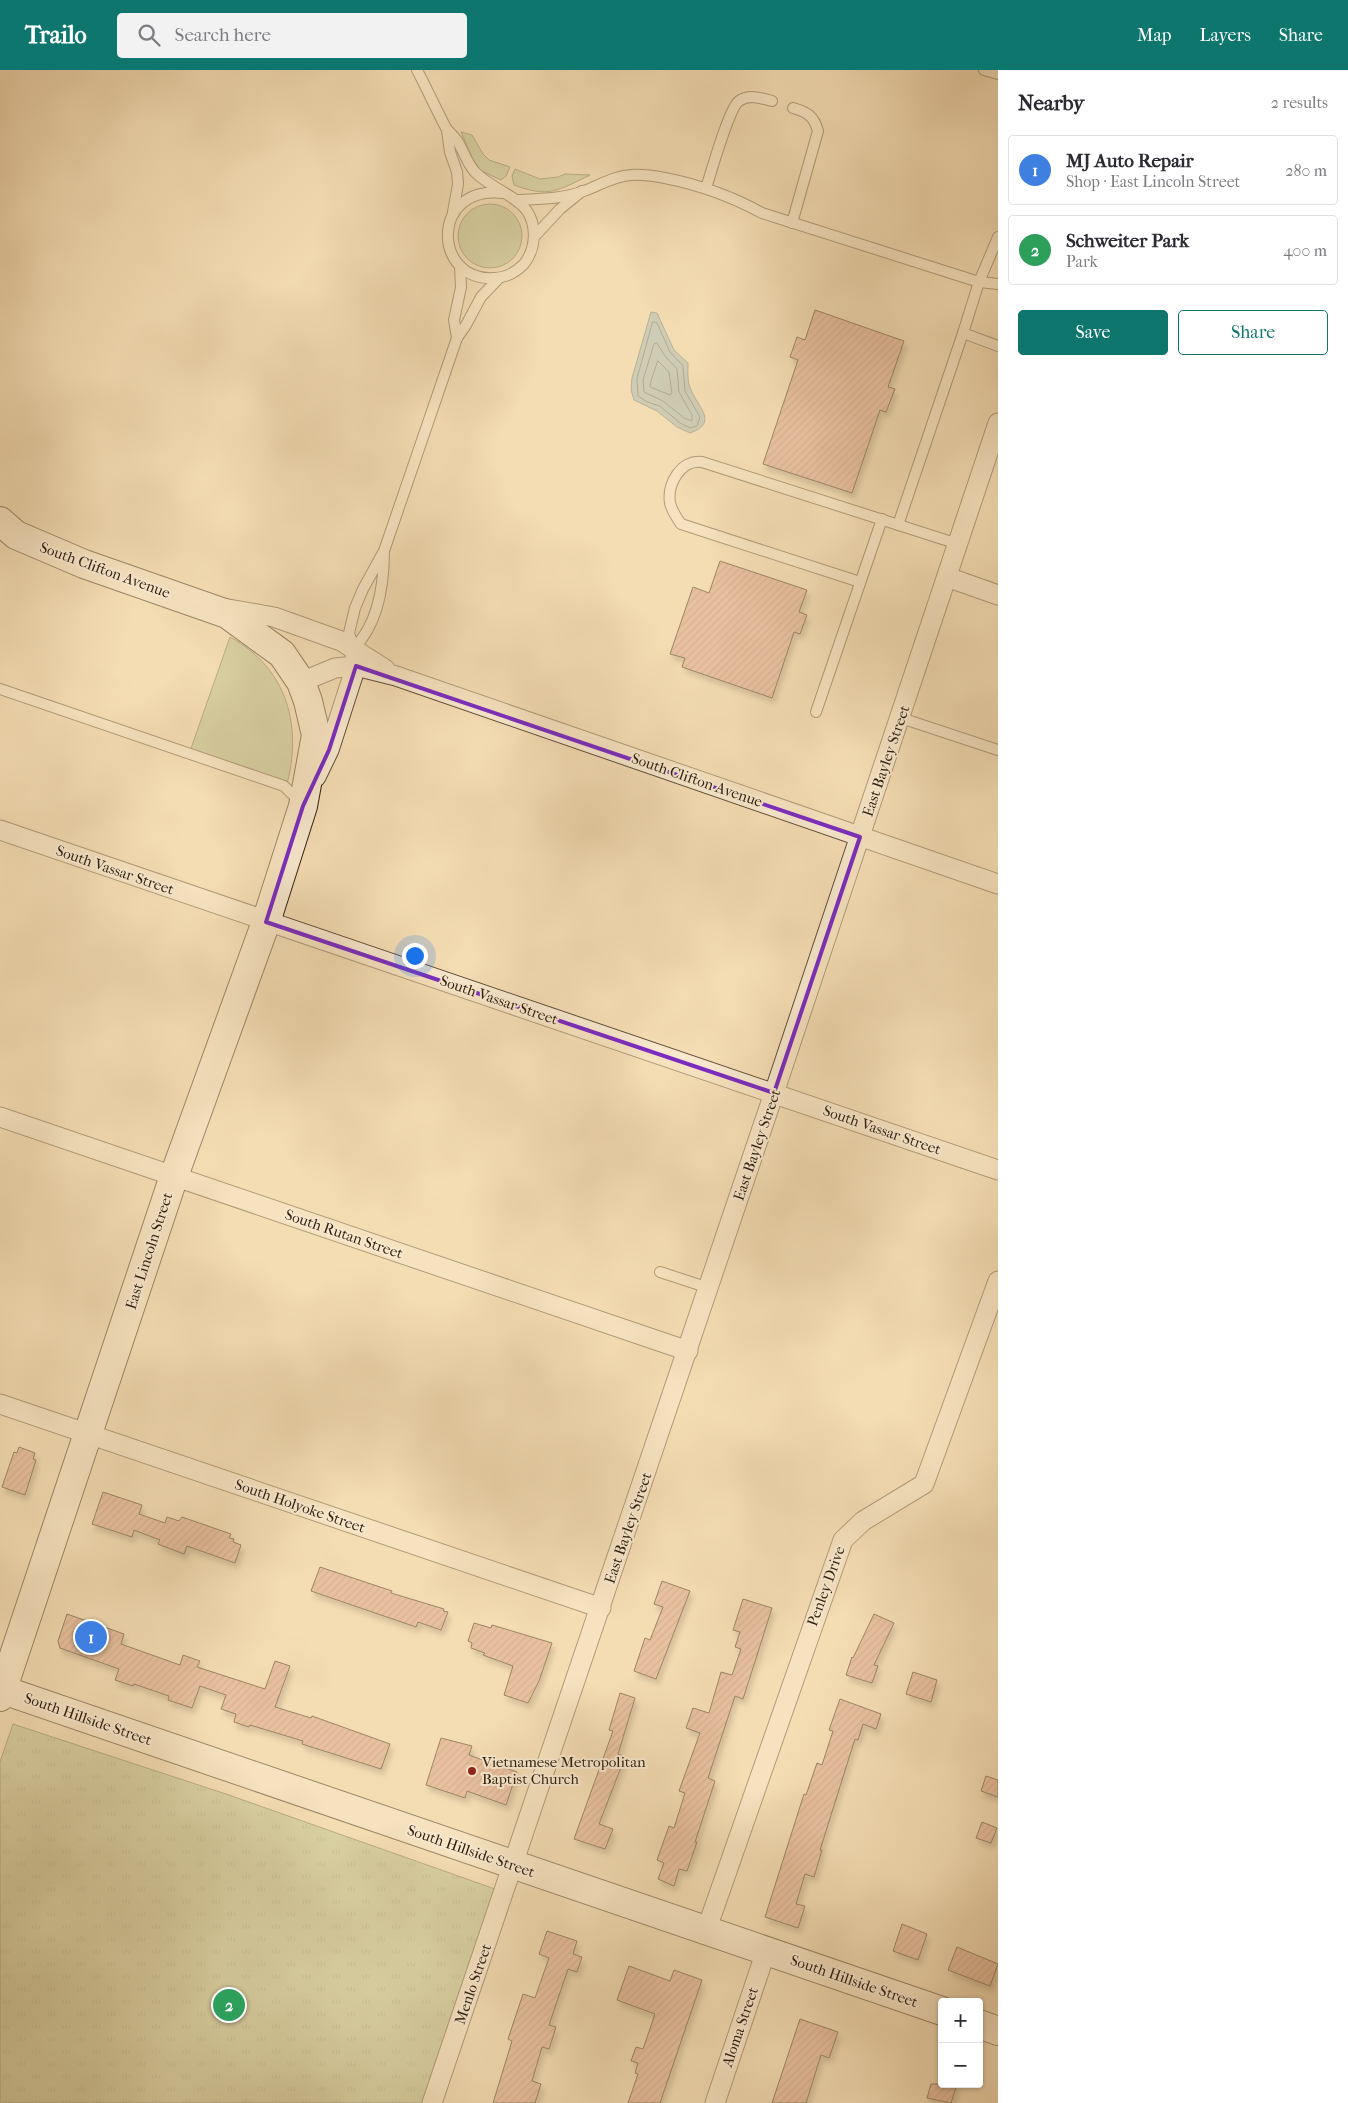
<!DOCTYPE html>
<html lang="en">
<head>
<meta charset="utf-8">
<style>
  :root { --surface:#fff; --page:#f2f2f3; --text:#2b2b33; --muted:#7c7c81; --line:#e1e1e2; --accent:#0f766e }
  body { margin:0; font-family:"IM FELL French Canon",serif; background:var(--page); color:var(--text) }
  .controls { position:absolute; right:15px; bottom:15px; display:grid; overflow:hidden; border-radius:5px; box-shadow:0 1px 4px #0004 }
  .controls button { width:45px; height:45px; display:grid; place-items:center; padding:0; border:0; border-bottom:1px solid var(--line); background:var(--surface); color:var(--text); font:25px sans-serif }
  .you { position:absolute; left:414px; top:885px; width:18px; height:18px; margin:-12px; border:4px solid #fff; border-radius:50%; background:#1a73e8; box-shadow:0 0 0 8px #1a73e833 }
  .badge { display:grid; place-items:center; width:32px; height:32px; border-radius:50%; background:var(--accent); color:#fff; font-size:16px; font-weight:700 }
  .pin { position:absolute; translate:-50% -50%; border:2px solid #fff; box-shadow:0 1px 5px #0006 }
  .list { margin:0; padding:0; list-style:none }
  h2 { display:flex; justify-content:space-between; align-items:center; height:65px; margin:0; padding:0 20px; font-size:21px }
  h2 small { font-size:16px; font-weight:400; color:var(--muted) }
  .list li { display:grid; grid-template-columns:32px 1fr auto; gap:15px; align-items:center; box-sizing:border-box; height:70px; margin:0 10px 10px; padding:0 10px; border:1px solid var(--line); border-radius:5px }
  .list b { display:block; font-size:19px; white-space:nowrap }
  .list p { margin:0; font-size:16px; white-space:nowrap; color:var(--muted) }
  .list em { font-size:16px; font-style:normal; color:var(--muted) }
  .actions { display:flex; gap:10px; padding:15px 20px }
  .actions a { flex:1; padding:11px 0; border:1px solid var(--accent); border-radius:5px; text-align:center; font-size:18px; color:var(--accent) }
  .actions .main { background:var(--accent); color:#fff }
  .icon { flex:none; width:28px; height:28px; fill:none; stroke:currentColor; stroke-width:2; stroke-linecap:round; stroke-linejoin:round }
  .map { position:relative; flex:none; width:998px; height:2033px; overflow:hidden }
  header { display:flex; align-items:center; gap:30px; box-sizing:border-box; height:70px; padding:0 25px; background:var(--accent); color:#fff }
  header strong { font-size:24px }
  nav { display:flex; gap:28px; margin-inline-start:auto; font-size:18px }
  .search { width:350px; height:45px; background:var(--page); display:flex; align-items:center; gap:12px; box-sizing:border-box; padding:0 18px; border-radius:5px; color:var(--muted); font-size:19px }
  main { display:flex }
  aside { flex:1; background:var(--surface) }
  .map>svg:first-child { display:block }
  .green { fill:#b8c18f; stroke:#74704e }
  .park { fill:url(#park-tufts); stroke:#74704e }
  .water { fill:#9fb9b6; stroke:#727b72 }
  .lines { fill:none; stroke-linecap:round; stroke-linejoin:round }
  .shore { stroke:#676c61; stroke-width:1 }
  .building { fill:url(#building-hatch); stroke:#2f1e0c; filter:url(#shadow) }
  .lane-casing { stroke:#604e36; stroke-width:12 }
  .street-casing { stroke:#604e36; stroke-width:21 }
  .secondary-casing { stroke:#2f1e0c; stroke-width:30 }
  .lane { stroke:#f8e8ce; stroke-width:10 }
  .street { stroke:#f8e8ce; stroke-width:19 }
  .secondary { stroke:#f8e8ce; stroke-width:28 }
  .marked { fill:none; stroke:#7b2cbf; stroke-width:4; stroke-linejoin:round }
  .poi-dot { fill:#8f2418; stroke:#f8e8ce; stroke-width:2 }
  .labels { text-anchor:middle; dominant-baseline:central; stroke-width:4; stroke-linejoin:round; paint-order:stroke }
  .street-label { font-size:15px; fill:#2f1e0c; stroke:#f8e8ce }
  .poi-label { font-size:15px; fill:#2f1e0c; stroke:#f8e8ce; text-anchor:start }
</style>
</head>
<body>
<header>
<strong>Trailo</strong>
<div class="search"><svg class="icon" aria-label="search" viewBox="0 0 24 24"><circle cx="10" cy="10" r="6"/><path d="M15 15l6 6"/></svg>Search here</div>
<nav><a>Map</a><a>Layers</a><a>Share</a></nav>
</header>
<main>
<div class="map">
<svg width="998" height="2033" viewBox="0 0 998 2033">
  <defs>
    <pattern id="park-tufts" width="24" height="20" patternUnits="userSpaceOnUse" patternTransform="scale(1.25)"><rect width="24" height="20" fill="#b8c18f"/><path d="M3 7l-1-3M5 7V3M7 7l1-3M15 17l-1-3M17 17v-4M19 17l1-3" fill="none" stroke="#9ea57a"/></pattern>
    <pattern id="building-hatch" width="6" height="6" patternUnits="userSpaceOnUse" patternTransform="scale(1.25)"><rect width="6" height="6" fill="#dc9f88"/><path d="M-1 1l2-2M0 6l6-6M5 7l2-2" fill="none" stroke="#b3816e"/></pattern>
    <filter id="shadow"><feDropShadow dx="3" dy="5.5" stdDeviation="2.5" flood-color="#0004"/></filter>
  </defs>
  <rect width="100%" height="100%" fill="#f4dcb3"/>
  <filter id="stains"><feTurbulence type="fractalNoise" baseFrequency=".004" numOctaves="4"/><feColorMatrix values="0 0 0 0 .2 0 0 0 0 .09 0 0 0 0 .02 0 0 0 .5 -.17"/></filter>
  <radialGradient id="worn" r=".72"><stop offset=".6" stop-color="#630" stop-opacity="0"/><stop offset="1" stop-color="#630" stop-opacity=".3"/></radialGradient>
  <g class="green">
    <polygon points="461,62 472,65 483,84 489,90 510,97 506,106 501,110 477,99"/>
    <path d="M515,99L540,109L558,107L565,104L590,105C557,121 549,128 514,115L512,106Z"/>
    <circle cx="490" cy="166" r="32"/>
    <path d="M230,567C288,599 303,657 286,718L189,684Z"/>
  </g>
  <polygon class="park" points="13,1654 226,1724 495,1819 424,2033 0,2033 0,1692"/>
  <path class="water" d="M651,242L657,243L674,280L688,293C688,301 687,312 691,320C698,337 719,353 690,363L677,357L657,341L634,330L631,320L632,308Z"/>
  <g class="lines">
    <g class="shore">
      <polygon points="653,252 657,253 670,282 683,296 685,321 700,347 697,356 690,358 680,353 660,336 647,332 638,326 637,309"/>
      <polygon points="657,273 665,286 677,299 679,322 692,345 692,351 684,348 663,331 644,322 643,310 654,274"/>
      <polygon points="658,291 669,302 672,323 670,325 650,317 651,311"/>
    </g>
  </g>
  <g class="building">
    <polygon points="815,240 904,271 888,317 895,319 886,342 880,340 852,423 763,394 798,290 790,287 797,267 805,270"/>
    <polygon points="720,491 807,520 799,542 807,545 800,564 794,562 772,628 682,597 685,588 670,584 693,517 709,523"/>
    <polygon points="19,1377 35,1383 33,1389 36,1390 25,1425 2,1417 14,1382 17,1383"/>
    <polygon points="103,1422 142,1435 139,1444 165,1453 167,1447 179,1451 182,1447 231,1464 229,1468 234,1469 233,1472 241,1475 235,1493 187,1476 184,1484 158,1474 160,1470 134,1460 132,1467 92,1454"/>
    <polygon points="320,1497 392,1521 391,1523 444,1539 443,1541 448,1542 441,1560 418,1552 416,1557 311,1521"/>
    <polygon points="662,1511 690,1521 656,1609 634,1601 645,1568 650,1570 663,1537 654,1534"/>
    <polygon points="743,1529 772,1538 743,1629 735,1626 708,1708 715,1711 695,1772 697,1772 687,1801 679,1799 674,1816 658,1809 664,1793 657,1790 669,1756 674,1758 685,1723 679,1721 700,1663 686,1658 693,1638 709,1643 721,1602 732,1605 741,1579 735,1577 740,1562 733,1560"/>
    <polygon points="67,1544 124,1564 121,1574 180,1595 183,1585 200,1591 197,1597 265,1619 275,1591 290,1596 275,1637 311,1648 312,1646 390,1674 381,1699 302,1674 303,1671 250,1655 249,1657 234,1652 236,1644 221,1639 226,1625 200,1616 192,1638 168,1630 169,1626 134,1614 133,1616 115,1610 119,1599 60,1578 58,1571"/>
    <polygon points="874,1544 894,1553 874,1595 878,1596 872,1613 846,1605 852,1587 853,1588"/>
    <polygon points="474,1553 491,1558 492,1555 552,1573 539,1611 528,1633 504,1625 513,1596 483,1585 485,1583 471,1578 472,1573 468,1571"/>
    <polygon points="913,1602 937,1610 931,1632 906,1624"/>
    <polygon points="620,1623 635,1628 618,1684 625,1687 599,1754 613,1759 605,1779 574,1769 613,1661 609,1660"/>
    <polygon points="840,1629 881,1644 876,1659 863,1654 858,1670 855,1669 820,1780 822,1780 814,1807 805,1804 796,1834 805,1836 798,1858 765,1847 804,1724 806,1725 817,1693 822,1695 833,1661 829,1660"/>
    <polygon points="441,1668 472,1676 469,1685 517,1702 506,1735 467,1721 465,1728 426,1715"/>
    <polygon points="986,1706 998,1710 998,1727 981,1721"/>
    <polygon points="982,1752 997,1758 991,1773 976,1768"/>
    <polygon points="902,1854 927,1864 918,1890 893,1881"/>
    <polygon points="547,1861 577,1871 573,1884 582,1887 577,1902 568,1899 549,1955 556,1957 549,1979 542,1977 532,2011 541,2014 535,2033 493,2033 512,1971 508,1969 523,1924 535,1928 549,1888 539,1884"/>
    <polygon points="957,1877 998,1894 990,1916 948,1900"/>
    <polygon points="629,1896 670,1911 674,1900 702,1910 660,2033 628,2033 638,2004 635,2003 638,1993 631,1991 636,1977 643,1979 655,1944 617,1930"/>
    <polygon points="800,1949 838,1962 829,1988 821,1985 806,2033 772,2033"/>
    <polygon points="931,2014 957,2014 951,2033 927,2028"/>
  </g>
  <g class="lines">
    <defs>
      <g id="lane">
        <path d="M417,0C427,19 436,39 446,58C450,63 455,67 458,72C464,82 467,93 475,102C489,117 517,126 527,141C537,156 536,179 524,194C516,202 505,208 494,208C433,212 429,115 503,123"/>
        <polyline points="984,0 998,4"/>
        <polyline points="447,60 450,82 457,102 458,114 453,142"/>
        <path d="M706,118C711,103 729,38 739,31C749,24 761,28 772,31"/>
        <path d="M516,130C538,129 563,129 584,121C600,115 614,106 631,105C642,104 654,106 665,108C700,115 731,126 762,143L979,212L998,214"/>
        <path d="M792,153L818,61C814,46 807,42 793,38"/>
        <polyline points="534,167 560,139 582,121"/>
        <polyline points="963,263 979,212 998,167"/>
        <polyline points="457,268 454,250 461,217 460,196"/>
        <polyline points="898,455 963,263 998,276"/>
        <path d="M384,481C384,514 378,554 354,578L349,563L355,538L363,519L384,481L457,268L466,255L481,227L499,208"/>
        <path d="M860,512L681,454C676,447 672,441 670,433C667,414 681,389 702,392L958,474"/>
        <polyline points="0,619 284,716 301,733"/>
        <polyline points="816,642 882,449"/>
        <polyline points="901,648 998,680"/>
        <polyline points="660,1202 709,1218"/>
      </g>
      <g id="street">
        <polyline points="947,507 998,525"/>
        <polyline points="223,538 274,547 341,571 385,599"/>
        <polyline points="301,612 335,598 356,596 396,606 998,814"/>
        <polyline points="316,707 329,680 356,596 355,585"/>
        <polyline points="0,760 998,1100"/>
        <polyline points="0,1047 688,1281"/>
        <polyline points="0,1334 601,1538"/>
        <polyline points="706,1861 843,1470 863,1451 924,1414 998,1211"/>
        <polyline points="432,2033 774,1023 998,353"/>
        <polyline points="715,2033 766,1881"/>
      </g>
      <g id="secondary">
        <polyline points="0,451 16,465 84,494 227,544 282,584 301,612 308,631 316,665 303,736 266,852 174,1106 0,1627"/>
        <polyline points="0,1619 942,1941"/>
        <polyline points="979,1954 998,1961"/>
      </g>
    </defs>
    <use href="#lane" class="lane-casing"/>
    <use href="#street" class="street-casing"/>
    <use href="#secondary" class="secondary-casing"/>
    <use href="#lane" class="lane"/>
    <use href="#street" class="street"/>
    <use href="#secondary" class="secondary"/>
  </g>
  <path d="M0 0H998V2033H0ZM356,596L860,767L774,1023L266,852L303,736L329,680Z" fill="#f4dcb3" fill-opacity=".55" fill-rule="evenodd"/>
  <path class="marked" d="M356,596L860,767L774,1023L266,852L303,736L329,680Z"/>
  <circle class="poi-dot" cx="472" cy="1701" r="5"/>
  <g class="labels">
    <g class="street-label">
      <text transform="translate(105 500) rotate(20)">South Clifton Avenue</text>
      <text transform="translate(886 691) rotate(-71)">East Bayley Street</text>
      <text transform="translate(697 710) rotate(19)">South Clifton Avenue</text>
      <text transform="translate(115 800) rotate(19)">South Vassar Street</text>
      <text transform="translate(499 930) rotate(19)">South Vassar Street</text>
      <text transform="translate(882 1060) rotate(19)">South Vassar Street</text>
      <text transform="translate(757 1075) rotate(-71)">East Bayley Street</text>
      <text transform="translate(344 1164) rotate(19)">South Rutan Street</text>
      <text transform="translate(149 1181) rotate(-72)">East Lincoln Street</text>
      <text transform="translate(300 1436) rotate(19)">South Holyoke Street</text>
      <text transform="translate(628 1458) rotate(-71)">East Bayley Street</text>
      <text transform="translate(826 1516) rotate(-70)">Penley Drive</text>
      <text transform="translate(88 1649) rotate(19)">South Hillside Street</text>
      <text transform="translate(471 1781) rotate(19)">South Hillside Street</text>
      <text transform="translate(854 1911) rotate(19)">South Hillside Street</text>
      <text transform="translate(473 1914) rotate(-71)">Menlo Street</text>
      <text transform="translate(740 1957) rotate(-71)">Aloma Street</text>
    </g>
    <g class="poi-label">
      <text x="482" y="1692">Vietnamese Metropolitan<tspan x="482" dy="17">Baptist Church</tspan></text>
    </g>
  </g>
  <rect width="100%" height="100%" filter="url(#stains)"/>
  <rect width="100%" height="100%" fill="url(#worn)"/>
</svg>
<div class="controls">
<button>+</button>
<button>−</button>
</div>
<div class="you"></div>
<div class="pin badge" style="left:91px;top:1567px;background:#3f7fe0">1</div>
<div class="pin badge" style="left:229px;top:1935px;background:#2e9e5b">2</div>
</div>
<aside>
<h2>Nearby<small>2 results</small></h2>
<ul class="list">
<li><span class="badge" style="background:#3f7fe0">1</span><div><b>MJ Auto Repair</b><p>Shop · East Lincoln Street</p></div><em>280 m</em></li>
<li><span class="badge" style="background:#2e9e5b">2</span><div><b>Schweiter Park</b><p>Park</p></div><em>400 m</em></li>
</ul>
<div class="actions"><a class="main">Save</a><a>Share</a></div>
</aside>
</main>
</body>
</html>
